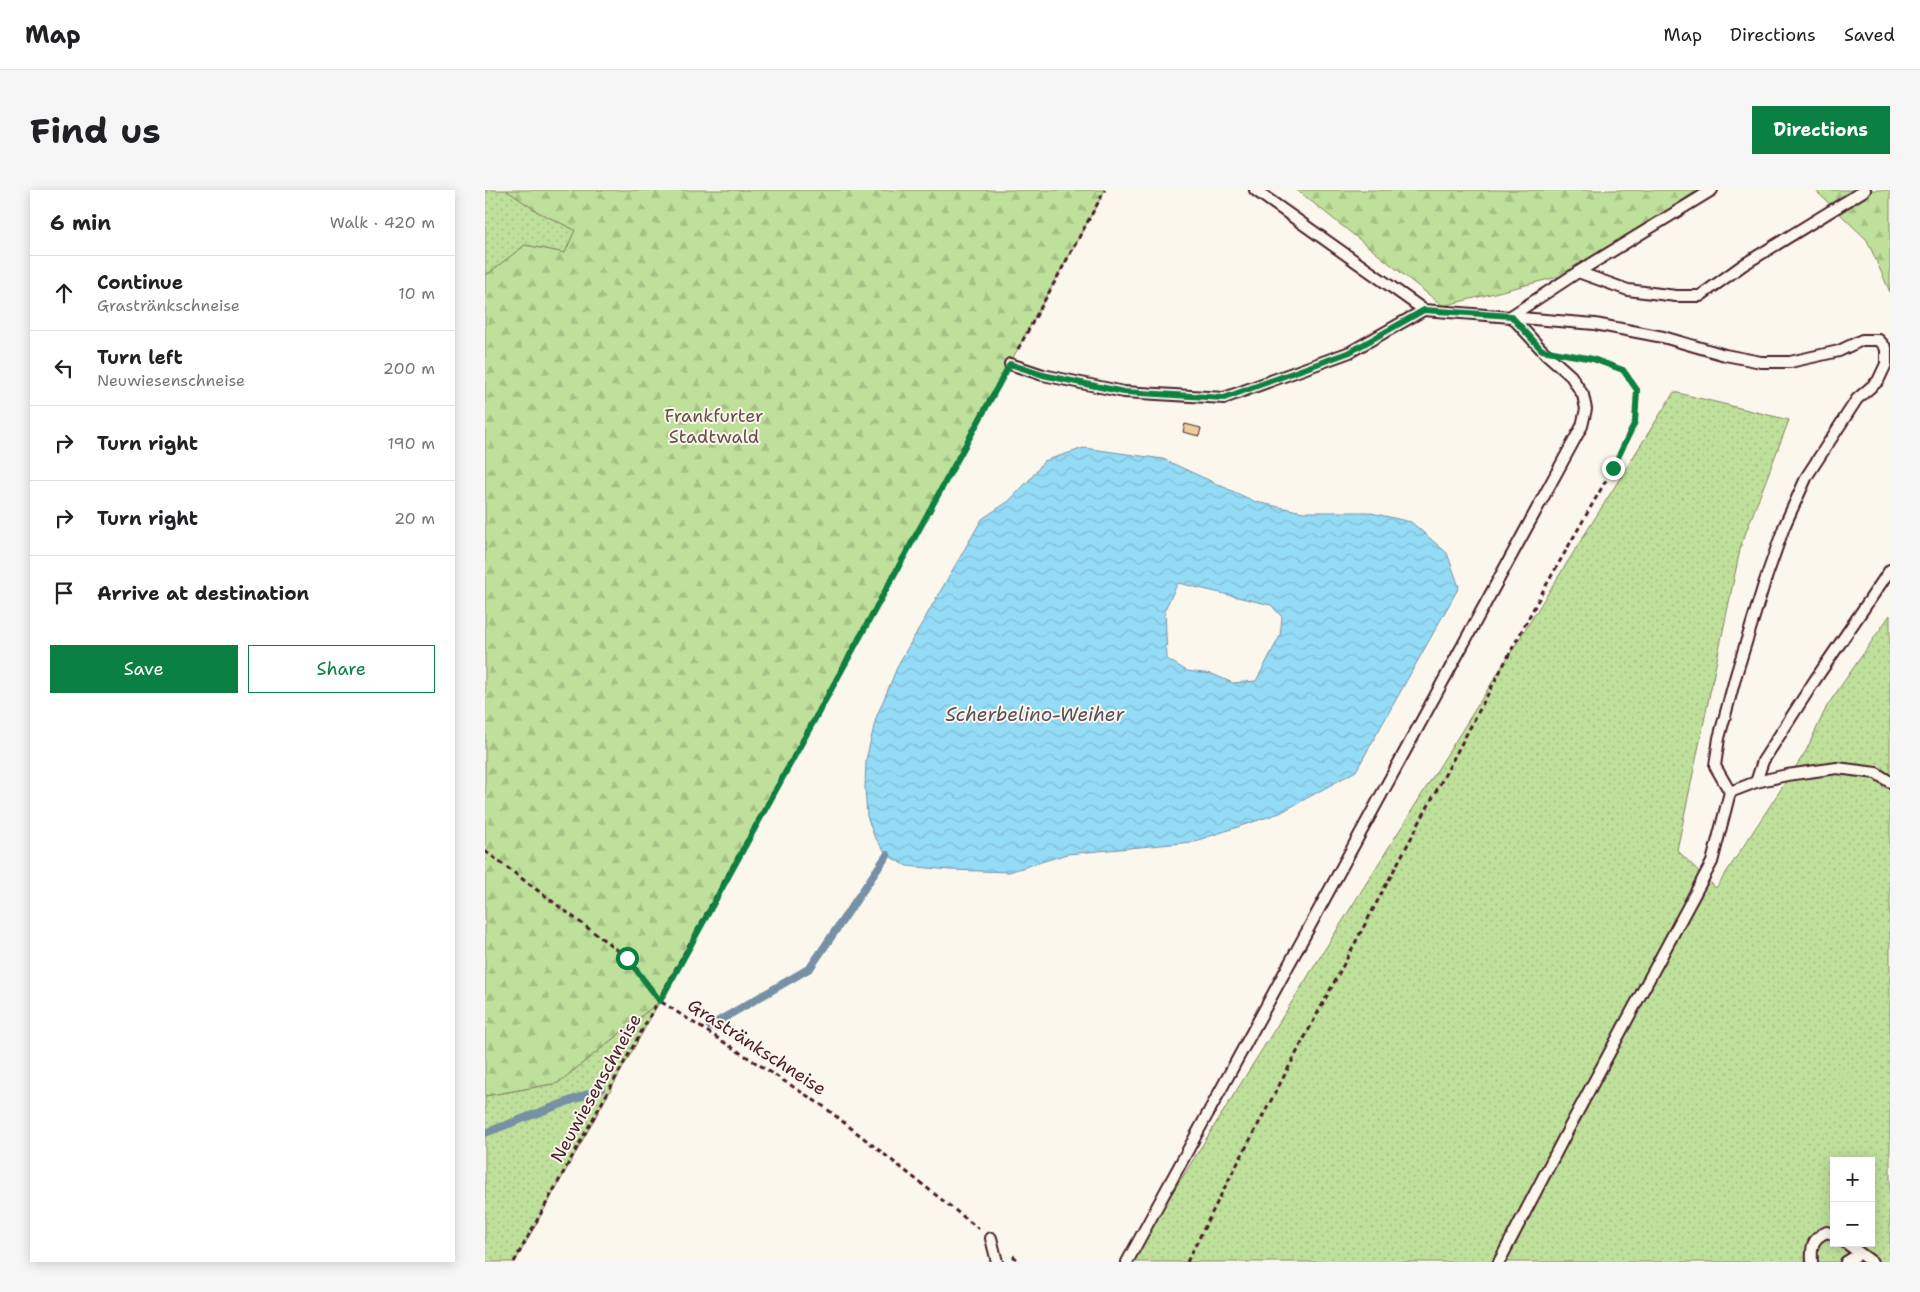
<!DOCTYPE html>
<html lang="en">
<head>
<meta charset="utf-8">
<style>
  :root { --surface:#fff; --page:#f6f6f6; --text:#202124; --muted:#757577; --line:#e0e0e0; --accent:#0b8043 }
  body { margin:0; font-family:"Shantell Sans",sans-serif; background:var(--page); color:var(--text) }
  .controls { position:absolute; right:15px; bottom:15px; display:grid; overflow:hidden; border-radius:0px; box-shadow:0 2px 12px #0003 }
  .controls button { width:45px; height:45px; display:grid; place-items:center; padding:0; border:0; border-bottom:1px solid var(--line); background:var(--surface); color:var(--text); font:25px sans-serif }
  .stop { position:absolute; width:15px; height:15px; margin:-11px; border:4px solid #0b8043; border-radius:50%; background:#fff }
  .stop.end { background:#0b8043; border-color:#fff; box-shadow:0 1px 5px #0008 }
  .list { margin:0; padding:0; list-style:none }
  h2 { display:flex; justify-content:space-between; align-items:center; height:65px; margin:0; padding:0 20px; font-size:21px }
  h2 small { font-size:16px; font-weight:400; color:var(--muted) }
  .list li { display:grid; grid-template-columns:32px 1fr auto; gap:15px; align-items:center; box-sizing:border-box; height:75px; padding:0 20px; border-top:1px solid var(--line) }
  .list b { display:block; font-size:19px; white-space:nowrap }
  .list p { margin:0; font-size:16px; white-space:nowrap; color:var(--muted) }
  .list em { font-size:16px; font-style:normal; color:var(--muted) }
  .actions { display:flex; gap:10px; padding:15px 20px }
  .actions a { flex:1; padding:11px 0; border:1px solid var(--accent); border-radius:0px; text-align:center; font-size:18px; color:var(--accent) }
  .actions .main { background:var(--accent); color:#fff }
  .icon { flex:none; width:28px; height:28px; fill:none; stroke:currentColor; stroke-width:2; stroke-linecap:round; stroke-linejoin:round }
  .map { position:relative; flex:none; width:1405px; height:1072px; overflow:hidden; border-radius:0px }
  header { display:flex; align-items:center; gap:30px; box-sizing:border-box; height:70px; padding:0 25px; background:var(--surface); border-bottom:1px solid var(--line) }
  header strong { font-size:24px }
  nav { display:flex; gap:28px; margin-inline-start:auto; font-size:18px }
  .intro { display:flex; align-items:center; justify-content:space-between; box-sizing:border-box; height:120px; padding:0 30px }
  h1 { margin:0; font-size:35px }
  .button { padding:12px 22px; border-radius:0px; background:var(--accent); color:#fff; font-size:18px; font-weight:700 }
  main { display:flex; gap:30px; padding:0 30px }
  aside { flex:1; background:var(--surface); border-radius:0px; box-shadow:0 2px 12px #0003 }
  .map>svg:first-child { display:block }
  .grass { fill:url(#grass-dots); stroke:#848062; fill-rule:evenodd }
  .forest { fill:url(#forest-firs); stroke:#848062 }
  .water { fill:url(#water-waves); stroke:#7690a5; fill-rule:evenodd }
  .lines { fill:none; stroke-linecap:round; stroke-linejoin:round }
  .stream { stroke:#7690a5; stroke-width:8 }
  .building { fill:#edcc9f; stroke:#4a1f2b }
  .lane-casing { stroke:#4a1f2b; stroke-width:14 }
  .path { stroke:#4a1f2b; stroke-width:3; stroke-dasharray:5 4; stroke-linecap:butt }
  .lane { stroke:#fbf7ec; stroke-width:10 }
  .route { stroke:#0b8043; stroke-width:6 }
  .labels { text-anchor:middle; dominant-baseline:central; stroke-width:4; stroke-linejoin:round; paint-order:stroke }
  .park-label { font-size:18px; fill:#674f47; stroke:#fbf7ec }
  .street-label { font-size:18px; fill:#4a1f2b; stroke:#fbf7ec }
  .water-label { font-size:19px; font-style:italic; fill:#5c4e5e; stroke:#fbf7ec }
</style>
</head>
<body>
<header>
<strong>Map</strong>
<nav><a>Map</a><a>Directions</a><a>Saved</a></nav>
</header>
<div class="intro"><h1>Find us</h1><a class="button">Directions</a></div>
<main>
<aside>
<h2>6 min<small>Walk · 420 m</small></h2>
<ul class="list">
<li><svg class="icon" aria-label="ahead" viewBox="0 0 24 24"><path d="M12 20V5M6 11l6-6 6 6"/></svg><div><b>Continue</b><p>Grastränkschneise</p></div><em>10 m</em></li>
<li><svg class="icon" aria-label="left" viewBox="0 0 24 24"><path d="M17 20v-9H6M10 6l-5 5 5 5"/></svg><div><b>Turn left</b><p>Neuwiesenschneise</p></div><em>200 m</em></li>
<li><svg class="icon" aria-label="right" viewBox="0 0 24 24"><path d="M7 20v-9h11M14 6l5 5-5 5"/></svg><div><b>Turn right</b></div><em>190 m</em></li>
<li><svg class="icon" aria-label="right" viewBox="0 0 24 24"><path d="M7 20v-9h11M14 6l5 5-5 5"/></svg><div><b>Turn right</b></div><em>20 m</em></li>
<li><svg class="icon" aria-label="arrive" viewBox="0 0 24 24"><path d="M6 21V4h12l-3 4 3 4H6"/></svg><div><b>Arrive at destination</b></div></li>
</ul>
<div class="actions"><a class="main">Save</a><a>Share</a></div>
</aside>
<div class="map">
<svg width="1405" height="1072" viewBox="0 0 1405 1072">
  <defs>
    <pattern id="grass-dots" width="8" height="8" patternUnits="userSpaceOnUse" patternTransform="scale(1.25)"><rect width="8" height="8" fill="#bee09a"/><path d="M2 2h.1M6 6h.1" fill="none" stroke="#a5c085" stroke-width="1.8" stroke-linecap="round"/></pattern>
    <pattern id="forest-firs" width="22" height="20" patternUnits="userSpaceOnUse" patternTransform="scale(1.25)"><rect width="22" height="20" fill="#bee09a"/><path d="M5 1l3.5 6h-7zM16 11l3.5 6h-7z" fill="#a5c085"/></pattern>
    <pattern id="water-waves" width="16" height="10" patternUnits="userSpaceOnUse" patternTransform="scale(1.25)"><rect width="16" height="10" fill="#94dbf6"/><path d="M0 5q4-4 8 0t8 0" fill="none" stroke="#81bcd3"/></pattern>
  </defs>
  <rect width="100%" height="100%" fill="#fbf7ec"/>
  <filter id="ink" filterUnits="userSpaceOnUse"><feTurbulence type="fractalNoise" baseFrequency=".02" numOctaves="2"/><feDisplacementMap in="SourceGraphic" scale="10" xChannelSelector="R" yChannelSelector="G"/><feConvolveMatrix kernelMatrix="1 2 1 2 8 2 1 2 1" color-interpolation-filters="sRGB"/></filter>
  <g filter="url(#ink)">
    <g class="grass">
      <polygon points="0,0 21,0 53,22 90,40 80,63 40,55 0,86"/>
      <path d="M1189,202L1304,230L1256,355L1192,660L1231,698L1321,561L1342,516L1405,425V1072H644ZM1349,971H1386V1053H1349Z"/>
      <polygon points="175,811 30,1072 0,1072 0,906 73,893"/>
    </g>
    <g class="forest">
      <polygon points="21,0 620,0 175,811 73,893 0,906 0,86 40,55 80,63 90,40 53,22"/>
      <polygon points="812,0 1213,0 1084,84 958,116"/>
      <polygon points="1330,0 1405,0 1405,102 1382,50"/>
    </g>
    <path class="water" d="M599,258L678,269L771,312L818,322H882L926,332L962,363L974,397L871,581L795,623L707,652L582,664L524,682L465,680L422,676L402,665L389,646L382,626L380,598L381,570L391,528L414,473L497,329L524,311L547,287L559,271ZM693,393L786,415L797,427L795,446L771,491L748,493L727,484L702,481L682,469L680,419Z"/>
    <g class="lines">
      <g class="stream">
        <polyline points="225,836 325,778 402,665"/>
        <polyline points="0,943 116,899"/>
      </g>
    </g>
    <polygon class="building" points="700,234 716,238 714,246 698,242"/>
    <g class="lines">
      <defs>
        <g id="lane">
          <polyline points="770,0 939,120 1110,134 1178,147 1240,165 1276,172 1305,172 1354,161 1377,150 1394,150 1401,158 1401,174 1393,191 1372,209 1322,286 1299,337 1280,391 1251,485 1234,548 1230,576 1245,602 1227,672 1084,938 1014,1072"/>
          <polyline points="1093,82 1143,100 1191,106 1215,106 1258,75 1380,0"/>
          <polyline points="1026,126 1093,82 1227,0"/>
          <polyline points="525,174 558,185 639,202 739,208 865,162 939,120"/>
          <polyline points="1271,592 1302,585 1352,578 1391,583 1405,592"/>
          <polyline points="1245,602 1271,592 1278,571 1330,490 1405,380"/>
          <polyline points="506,1048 512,1072"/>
          <polyline points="1361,1053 1387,1072"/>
          <polyline points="642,1072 1097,236 1101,219 1098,205 1086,186 1057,160 1026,126"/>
          <path d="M1327,1072C1326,1057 1327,1048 1342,1042L1349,1045"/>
          <polyline points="1361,1072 1374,1064"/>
        </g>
      </defs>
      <use href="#lane" class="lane-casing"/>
      <g class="path">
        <polyline points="533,159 620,0"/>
        <polyline points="0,661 143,768 175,811 338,916 494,1039"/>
        <polyline points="528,1066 535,1072"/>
        <polyline points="29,1072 517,188"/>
        <polyline points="702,1072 742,993 1059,399 1128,278 1150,232 1152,199 1138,180 1108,169 1092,166"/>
      </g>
      <use href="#lane" class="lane"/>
    </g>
  </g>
  <g class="lines" filter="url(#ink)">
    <polyline class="route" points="142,768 175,811 525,174 558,185 639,202 739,208 865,162 939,120 1026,126 1057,160 1108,169 1138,180 1152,200 1150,232 1128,278"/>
  </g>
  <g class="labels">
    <g class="park-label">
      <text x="229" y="226">Frankfurter<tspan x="229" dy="21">Stadtwald</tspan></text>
    </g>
    <g class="street-label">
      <text transform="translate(272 857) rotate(33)">Grastränkschneise</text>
      <text transform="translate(111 898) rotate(-61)">Neuwiesenschneise</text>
    </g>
    <g class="water-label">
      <text x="550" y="524">Scherbelino-Weiher</text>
    </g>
  </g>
</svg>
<div class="controls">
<button>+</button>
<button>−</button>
</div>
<div class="stop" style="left:142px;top:768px"></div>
<div class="stop end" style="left:1128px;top:278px"></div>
</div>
</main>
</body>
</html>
